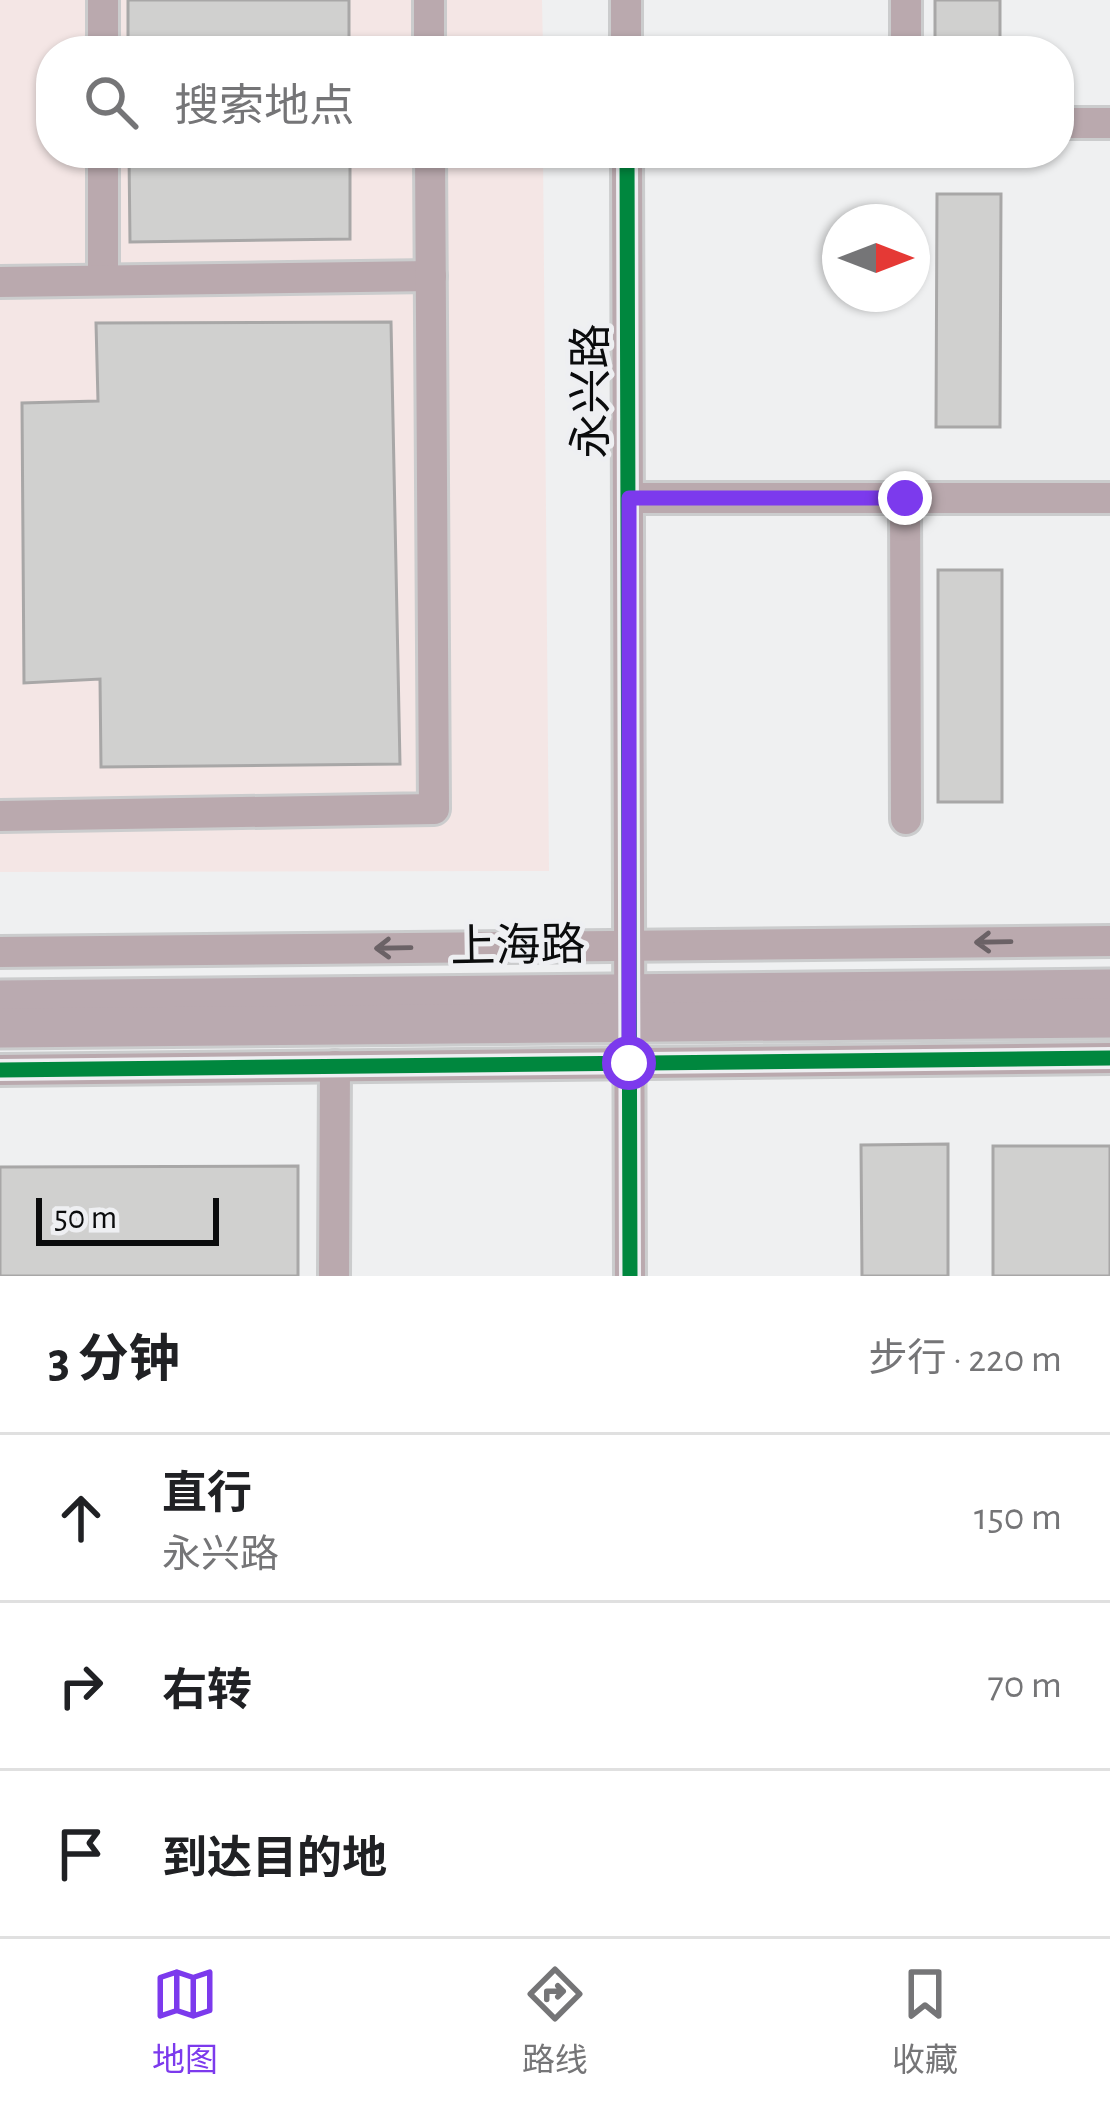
<!DOCTYPE html>
<html lang="zh">
<head>
<meta charset="utf-8">
<style>
  :root { --surface:#fff; --page:#f6f6f6; --text:#202124; --muted:#757577; --line:#e0e0e0; --accent:#7c3aed }
  body { margin:0; font-family:"Alegreya Sans","Noto Sans SC",sans-serif; background:var(--page); color:var(--text) }
  .compass { position:absolute; left:822px; top:204px; width:108px; height:108px; border-radius:50%; background:var(--surface); box-shadow:0 3px 9px #0004; rotate:90deg }
  .scale { position:absolute; left:36px; bottom:30px; width:183px; box-sizing:border-box; padding-left:12px; border:6px solid #0b0c0d; border-top:0; font-size:33px; line-height:42px; white-space:nowrap; color:#0b0c0d; -webkit-text-stroke:9px #eeeff2; paint-order:stroke }
  .stop { position:absolute; width:36px; height:36px; margin:-27px; border:9px solid #7c3aed; border-radius:50%; background:#fff }
  .stop.end { background:#7c3aed; border-color:#fff; box-shadow:0 3px 12px #0008 }
  .list { margin:0; padding:0; list-style:none }
  h2 { display:flex; justify-content:space-between; align-items:center; height:156px; margin:0; padding:0 48px; font-size:51px }
  h2 small { font-size:39px; font-weight:400; color:var(--muted) }
  .list li { display:grid; grid-template-columns:78px 1fr auto; gap:36px; align-items:center; box-sizing:border-box; height:168px; padding:0 48px; border-top:3px solid var(--line) }
  .list b { display:block; font-size:45px; white-space:nowrap }
  .list p { margin:0; font-size:39px; white-space:nowrap; color:var(--muted) }
  .list em { font-size:39px; font-style:normal; color:var(--muted) }
  .icon { flex:none; width:66px; height:66px; fill:none; stroke:currentColor; stroke-width:2; stroke-linecap:round; stroke-linejoin:round }
  .map { position:relative; flex:none; width:1110px; height:1276px; overflow:hidden }
  .search { position:absolute; background:var(--surface); box-shadow:0 3px 9px #0004; left:36px; right:36px; top:36px; height:132px; display:flex; align-items:center; gap:30px; box-sizing:border-box; padding:0 42px; border-radius:48px; color:var(--muted); font-size:45px }
  .sheet { height:660px; background:var(--surface) }
  nav { display:flex; justify-content:space-around; align-items:center; box-sizing:border-box; height:168px; border-top:3px solid var(--line); background:var(--surface); font-size:33px; color:var(--muted) }
  nav a { display:grid; justify-items:center; gap:6px }
  nav .on { color:var(--accent) }
  .map>svg:first-child { display:block }
  .industrial { fill:#f4e6e5 }
  .building { fill:#d0d0cf; stroke:#a8a7a7; stroke-width:3 }
  .lines { fill:none; stroke-linecap:round; stroke-linejoin:round }
  .minor-casing { stroke:#cbcccd; stroke-width:36 }
  .major-casing { stroke:#cbcccd; stroke-width:45 }
  .minor { stroke:#baa9ae; stroke-width:30 }
  .major { stroke:#baaab0; stroke-width:39 }
  .cycleway-casing { stroke:#eeeff2; stroke-width:22 }
  .cycleway { stroke:#00873e; stroke-width:15 }
  .oneway { stroke:#6b6266 }
  .route { stroke:#7c3aed; stroke-width:15 }
  .labels { text-anchor:middle; dominant-baseline:central; stroke-width:10; stroke-linejoin:round; paint-order:stroke }
  .street-label { font-size:45px; fill:#0b0c0d; stroke:#eeeff2 }
</style>
</head>
<body>
<div class="map">
<svg width="1110" height="1276" viewBox="0 0 1110 1276">
  <rect width="100%" height="100%" fill="#eff0f1"/>
  <polygon class="industrial" points="0,0 542,0 543,51 51,51 51,153 543,153 549,871 0,872"/>
  <g class="building">
    <rect x="128" y="0" width="221" height="51"/>
    <rect x="935" y="0" width="65" height="51"/>
    <polygon points="129,153 350,153 350,239 130,242"/>
    <polygon points="937,194 1001,194 1000,427 936,427"/>
    <polygon points="391,322 400,764 101,767 100,679 24,683 22,403 98,401 96,323"/>
    <rect x="938" y="570" width="64" height="232"/>
    <polygon points="948,1144 948,1276 862,1276 861,1145"/>
    <rect x="993" y="1146" width="117" height="130"/>
    <polygon points="298,1166 298,1276 0,1276 0,1167"/>
  </g>
  <g class="lines">
    <defs>
      <g id="minor">
        <polyline points="103,0 103,51"/>
        <polyline points="429,0 429,51"/>
        <polyline points="626,0 626,51"/>
        <polyline points="906,0 906,51"/>
        <polyline points="1059,123 1110,123"/>
        <polyline points="103,153 103,280"/>
        <polyline points="627,153 630,1276"/>
        <polyline points="0,282 431,276"/>
        <polyline points="629,498 1110,498"/>
        <polyline points="905,498 906,819"/>
        <polyline points="0,816 434,809 430,153"/>
        <polyline points="0,952 1110,941"/>
        <polyline points="0,1070 1110,1058"/>
        <polyline points="334,1276 335,1066"/>
      </g>
      <g id="major">
        <polyline points="0,1000 1110,989"/>
        <polyline points="0,1028 1110,1018"/>
      </g>
    </defs>
    <use href="#minor" class="minor-casing"/>
    <use href="#major" class="major-casing"/>
    <use href="#minor" class="minor"/>
    <use href="#major" class="major"/>
    <defs>
      <g id="cycleway">
        <polyline points="627,153 630,1276"/>
        <polyline points="0,1070 1110,1058"/>
      </g>
    </defs>
    <use href="#cycleway" class="cycleway-casing"/>
    <use href="#cycleway" class="cycleway"/>
  </g>
  <defs><path id="oneway-shaft" d="M-6 0H5M1.5-3L5.5 0L1.5 3" fill="none" stroke-width="1.6" stroke-linecap="round" stroke-linejoin="round" transform="scale(3)"/></defs>
  <g class="oneway">
    <use href="#oneway-shaft" transform="translate(993 942) rotate(179)"/>
    <use href="#oneway-shaft" transform="translate(393 948) rotate(179)"/>
  </g>
  <g class="lines">
    <polyline class="route" points="629,1063 629,498 905,498"/>
  </g>
  <g class="labels">
    <g class="street-label">
      <text transform="translate(592 391) rotate(-90)">永兴路</text>
      <text transform="translate(518 947) rotate(-1)">上海路</text>
    </g>
  </g>
</svg>
<svg class="compass" viewBox="-18 -18 36 36"><path d="M0-13l5 13h-10z" fill="#e53935"/><path d="M0 13l5-13h-10z" fill="#757577"/></svg>
<div class="scale">50 m</div>
<div class="stop" style="left:629px;top:1063px"></div>
<div class="stop end" style="left:905px;top:498px"></div>
<div class="search"><svg class="icon" aria-label="search" viewBox="0 0 24 24"><circle cx="10" cy="10" r="6"/><path d="M15 15l6 6"/></svg>搜索地点</div>
</div>
<section class="sheet">
<h2>3 分钟<small>步行 · 220 m</small></h2>
<ul class="list">
<li><svg class="icon" aria-label="ahead" viewBox="0 0 24 24"><path d="M12 20V5M6 11l6-6 6 6"/></svg><div><b>直行</b><p>永兴路</p></div><em>150 m</em></li>
<li><svg class="icon" aria-label="right" viewBox="0 0 24 24"><path d="M7 20v-9h11M14 6l5 5-5 5"/></svg><div><b>右转</b></div><em>70 m</em></li>
<li><svg class="icon" aria-label="arrive" viewBox="0 0 24 24"><path d="M6 21V4h12l-3 4 3 4H6"/></svg><div><b>到达目的地</b></div></li>
</ul>
</section>
<nav>
<a class="on"><svg class="icon" aria-label="map" viewBox="0 0 24 24"><path d="M3 6l6-2 6 2 6-2v14l-6 2-6-2-6 2zM9 4v14M15 6v14"/></svg>地图</a>
<a><svg class="icon" aria-label="directions" viewBox="0 0 24 24"><path d="M12 3l9 9-9 9-9-9zM9 14v-3h6M13 9l2 2-2 2"/></svg>路线</a>
<a><svg class="icon" aria-label="saved" viewBox="0 0 24 24"><path d="M7 4h10v16l-5-4-5 4z"/></svg>收藏</a>
</nav>
</body>
</html>
